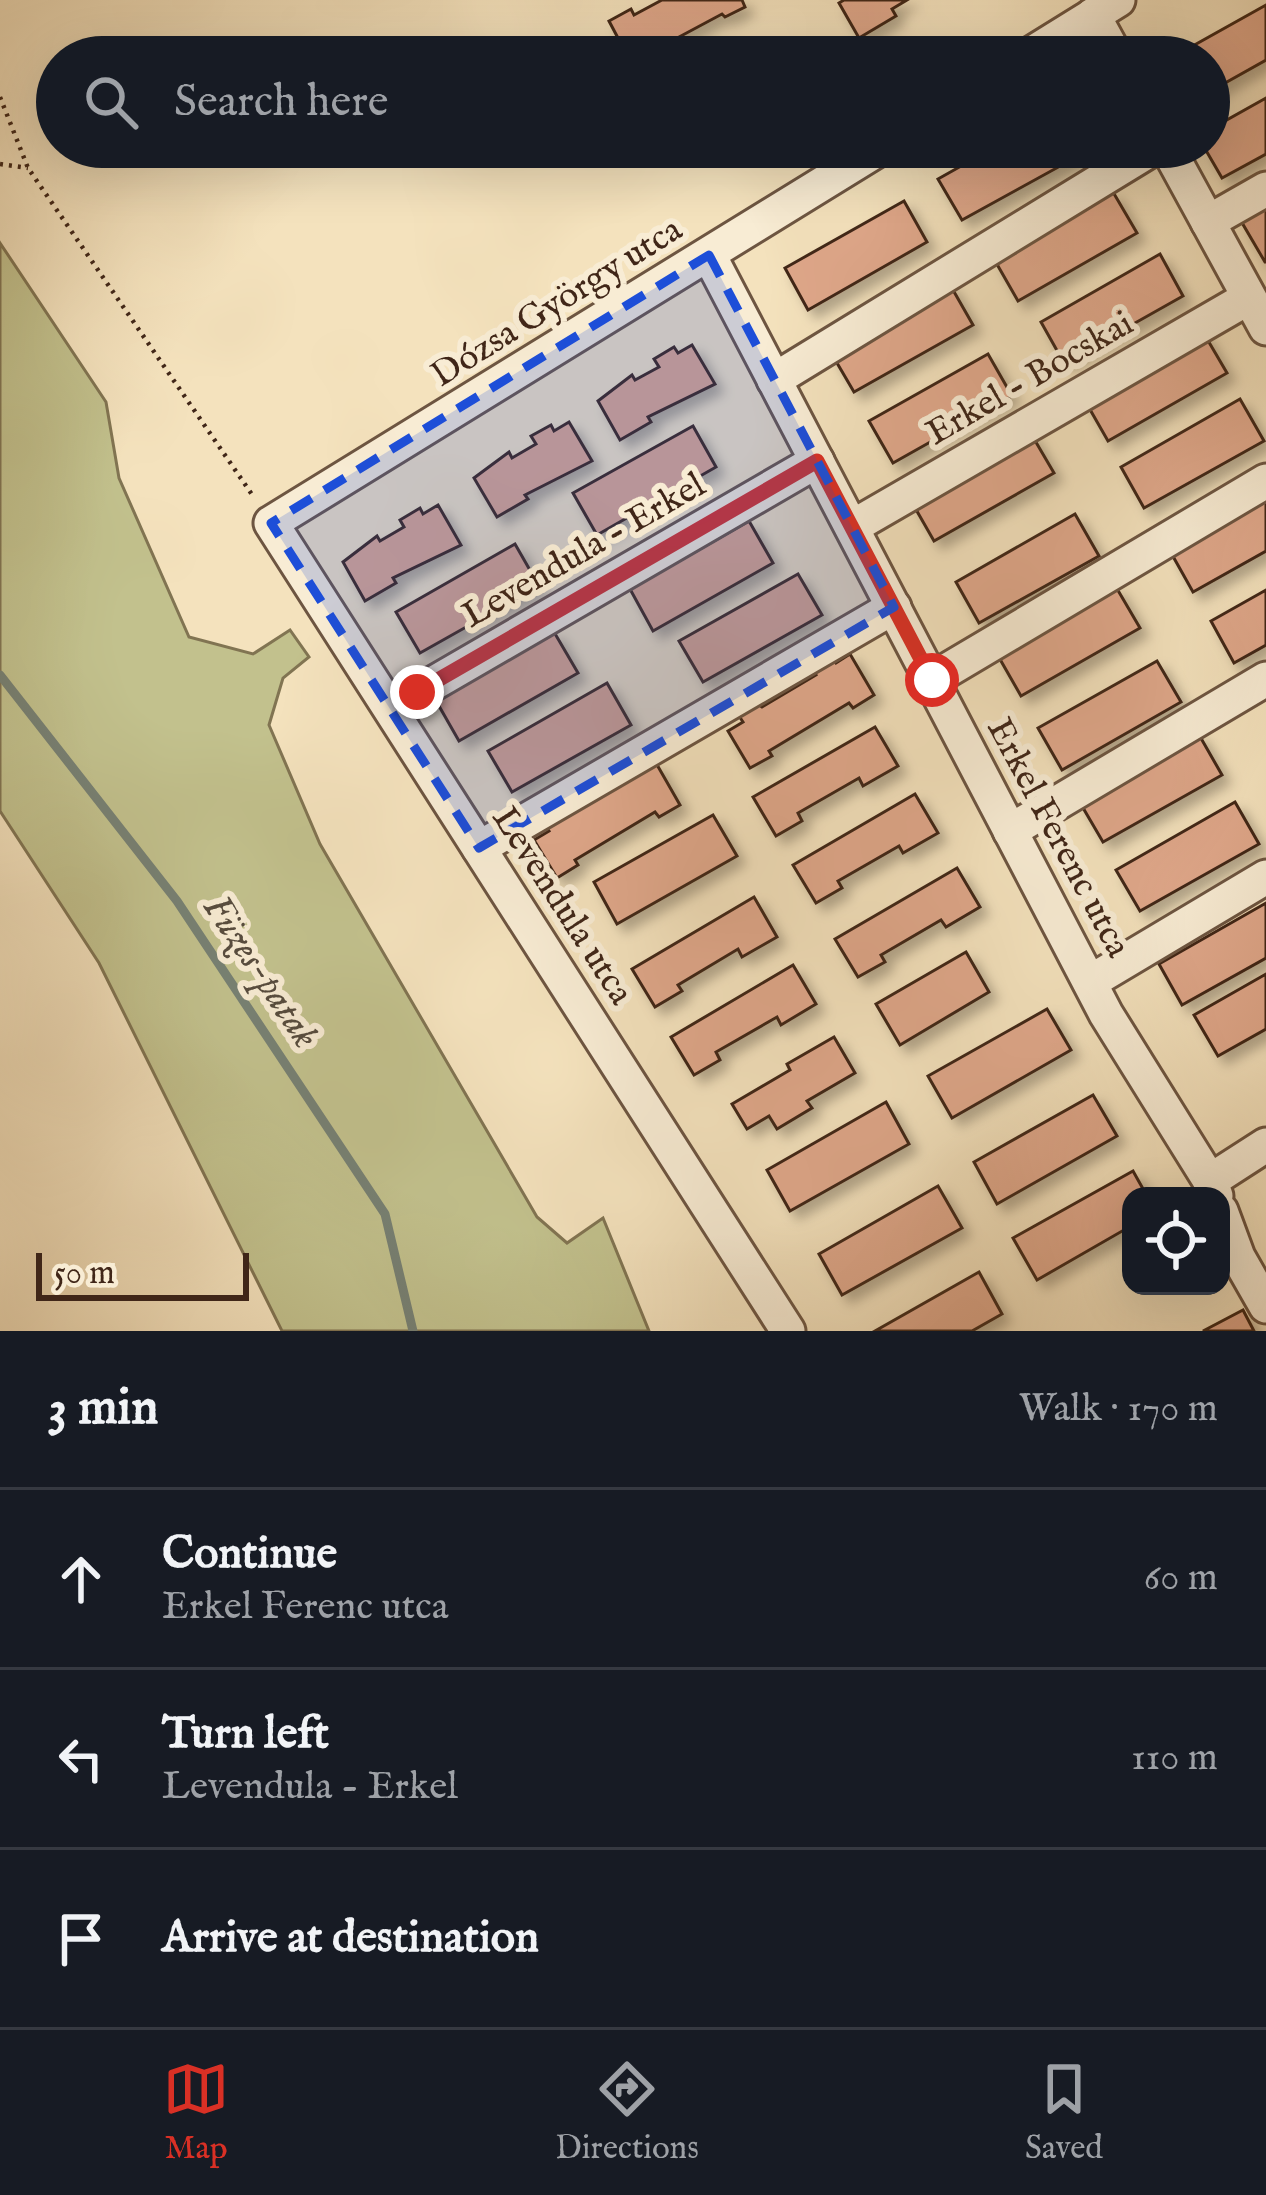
<!DOCTYPE html>
<html lang="en">
<head>
<meta charset="utf-8">
<style>
  :root { --surface:#171b24; --page:#242831; --text:#f1f3f6; --muted:#9ea1a6; --line:#363941; --accent:#d93025 }
  body { margin:0; font-family:"IM FELL English",serif; background:var(--page); color:var(--text) }
  .controls { position:absolute; right:36px; bottom:36px; display:grid; overflow:hidden; border-radius:24px; box-shadow:0 12px 48px #0002 }
  .controls button { width:108px; height:108px; display:grid; place-items:center; padding:0; border:0; border-bottom:3px solid var(--line); background:var(--surface); color:var(--text); font:60px sans-serif }
  .scale { position:absolute; left:36px; bottom:30px; width:213px; box-sizing:border-box; padding-left:12px; border:6px solid #402618; border-top:0; font-size:33px; line-height:42px; white-space:nowrap; color:#402618; -webkit-text-stroke:9px #f8ecd4; paint-order:stroke }
  .stop { position:absolute; width:36px; height:36px; margin:-27px; border:9px solid #d93025; border-radius:50%; background:#fff }
  .stop.end { background:#d93025; border-color:#fff; box-shadow:0 3px 12px #0008 }
  .list { margin:0; padding:0; list-style:none }
  h2 { display:flex; justify-content:space-between; align-items:center; height:156px; margin:0; padding:0 48px; font-size:51px }
  h2 small { font-size:39px; font-weight:400; color:var(--muted) }
  .list li { display:grid; grid-template-columns:78px 1fr auto; gap:36px; align-items:center; box-sizing:border-box; height:180px; padding:0 48px; border-top:3px solid var(--line) }
  .list b { display:block; font-size:45px; white-space:nowrap }
  .list p { margin:0; font-size:39px; white-space:nowrap; color:var(--muted) }
  .list em { font-size:39px; font-style:normal; color:var(--muted) }
  .icon { flex:none; width:66px; height:66px; fill:none; stroke:currentColor; stroke-width:2; stroke-linecap:round; stroke-linejoin:round }
  .map { position:relative; flex:none; width:1266px; height:1331px; overflow:hidden }
  .search { position:absolute; background:var(--surface); box-shadow:0 12px 48px #0002; left:36px; right:36px; top:36px; height:132px; display:flex; align-items:center; gap:30px; box-sizing:border-box; padding:0 42px; border-radius:66px; color:var(--muted); font-size:45px }
  .sheet { height:696px; background:var(--surface) }
  nav { display:flex; justify-content:space-around; align-items:center; box-sizing:border-box; height:168px; border-top:3px solid var(--line); background:var(--surface); font-size:33px; color:var(--muted) }
  nav a { display:grid; justify-items:center; gap:6px }
  nav .on { color:var(--accent) }
  .map>svg:first-child { display:block }
  .green { fill:#c2c18d; stroke:#817452; stroke-width:3 }
  .lines { fill:none; stroke-linecap:round; stroke-linejoin:round }
  .stream { stroke:#778174; stroke-width:9 }
  .building { fill:#dfa78a; stroke:#402618; stroke-width:3; filter:url(#shadow) }
  .street-casing { stroke:#6d5541; stroke-width:39 }
  .path { stroke:#402618; stroke-width:4.5; stroke-dasharray:3 6; stroke-linecap:butt }
  .street { stroke:#f8ecd4; stroke-width:33 }
  .route { stroke:#d93025; stroke-width:15 }
  .marked { fill:#1d4ed8; fill-opacity:0.2; stroke:#1d4ed8; stroke-width:9; stroke-dasharray:24 15; stroke-linejoin:round }
  .labels { text-anchor:middle; dominant-baseline:central; stroke-width:12; stroke-linejoin:round; paint-order:stroke }
  .street-label { font-size:36px; fill:#402618; stroke:#f8ecd4 }
  .water-label { font-size:39px; font-style:italic; fill:#574c3e; stroke:#f8ecd4 }
</style>
</head>
<body>
<div class="map">
<svg width="1266" height="1331" viewBox="0 0 1266 1331">
  <defs>
    <filter id="shadow"><feDropShadow dx="8" dy="8" stdDeviation="6" flood-color="#0004"/></filter>
  </defs>
  <rect width="100%" height="100%" fill="#f4e2bd"/>
  <filter id="stains"><feTurbulence type="fractalNoise" baseFrequency=".00167" numOctaves="4"/><feColorMatrix values="0 0 0 0 .2 0 0 0 0 .09 0 0 0 0 .02 0 0 0 .5 -.17"/></filter>
  <radialGradient id="worn" r=".72"><stop offset=".6" stop-color="#630" stop-opacity="0"/><stop offset="1" stop-color="#630" stop-opacity=".3"/></radialGradient>
  <polygon class="green" points="0,243 106,402 119,478 189,637 253,654 290,630 309,657 283,678 269,725 320,844 537,1217 567,1243 603,1218 649,1331 282,1331 99,963 0,811"/>
  <g class="lines">
    <polyline class="stream" points="0,675 177,901 385,1214 413,1331"/>
  </g>
  <g class="building">
    <polygon points="662,0 742,0 745,7 725,17 722,14 666,44 670,50 658,57 628,57 609,21 631,9 634,15"/>
    <polygon points="844,0 907,0 892,9 896,16 859,38 839,3"/>
    <polygon points="1266,5 1266,60 1209,92 1209,57 1173,57"/>
    <polygon points="1266,98 1266,154 1222,178 1204,147 1209,147 1209,130"/>
    <polygon points="995,147 1078,147 1082,154 962,220 938,179"/>
    <polygon points="1113,192 1137,233 1018,301 994,259"/>
    <polygon points="904,201 927,242 808,310 785,268"/>
    <polygon points="1266,207 1266,262 1265,262 1241,221"/>
    <polygon points="1160,254 1183,296 1064,363 1041,322"/>
    <polygon points="949,283 973,325 854,392 830,351"/>
    <polygon points="1203,332 1227,373 1108,441 1084,399"/>
    <polygon points="692,345 715,384 648,417 651,422 620,440 598,401 632,375 635,380 659,367 654,359 674,347 678,353"/>
    <polygon points="988,354 1012,396 893,463 869,421"/>
    <polygon points="1240,399 1264,441 1144,508 1121,467"/>
    <polygon points="569,422 592,461 525,495 528,499 497,517 474,478 509,452 512,458 536,444 531,436 551,425 554,431"/>
    <polygon points="693,426 716,467 597,535 573,493"/>
    <polygon points="1030,432 1054,473 934,541 910,499"/>
    <polygon points="1266,496 1266,551 1193,592 1170,551"/>
    <polygon points="438,505 461,545 393,578 396,583 365,601 343,562 377,536 380,541 404,527 400,520 420,508 423,514"/>
    <polygon points="1075,514 1099,556 979,623 956,582"/>
    <polygon points="749,521 773,563 653,631 630,589"/>
    <polygon points="515,544 539,586 420,653 396,612"/>
    <polygon points="798,574 822,615 703,682 679,641"/>
    <polygon points="1116,587 1140,628 1021,696 997,654"/>
    <polygon points="1266,590 1266,645 1234,663 1211,621"/>
    <polygon points="554,632 578,673 459,741 435,699"/>
    <polygon points="850,654 874,695 853,708 849,703 769,751 772,756 750,768 728,731 743,722 739,716 758,704 762,707 816,675 813,669 832,657 836,663"/>
    <polygon points="1157,661 1181,702 1062,770 1038,728"/>
    <polygon points="607,683 631,725 512,792 488,751"/>
    <polygon points="875,727 898,766 863,786 859,778 798,813 802,821 776,836 753,797"/>
    <polygon points="1198,733 1222,775 1103,842 1079,801"/>
    <polygon points="656,763 680,805 659,817 655,812 575,860 578,865 557,878 534,840 549,831 545,825 622,784 619,778"/>
    <polygon points="915,794 938,833 903,853 899,846 838,881 842,888 816,903 793,865"/>
    <polygon points="1235,802 1259,844 1140,911 1116,870"/>
    <polygon points="713,815 737,856 617,924 594,882"/>
    <polygon points="957,868 980,907 946,927 941,920 881,955 885,962 858,977 835,939"/>
    <polygon points="754,897 777,937 742,957 738,949 678,985 682,991 655,1007 632,969"/>
    <polygon points="1266,903 1266,958 1182,1005 1159,964"/>
    <polygon points="966,952 989,992 900,1045 876,1004"/>
    <polygon points="793,965 816,1004 781,1025 777,1017 716,1052 720,1060 694,1075 671,1037"/>
    <polygon points="1266,974 1266,1029 1218,1056 1194,1015"/>
    <polygon points="1047,1009 1071,1050 952,1118 928,1076"/>
    <polygon points="834,1037 855,1073 807,1101 812,1108 777,1129 769,1116 747,1129 732,1104 790,1070 787,1064"/>
    <polygon points="1093,1095 1117,1136 997,1204 974,1162"/>
    <polygon points="886,1102 909,1144 790,1211 767,1170"/>
    <polygon points="1133,1171 1147,1196 1131,1196 1131,1226 1037,1280 1013,1238"/>
    <polygon points="938,1186 962,1228 842,1295 819,1254"/>
    <polygon points="979,1272 1002,1314 972,1331 875,1331"/>
    <polygon points="1243,1310 1254,1331 1203,1331"/>
  </g>
  <g class="lines">
    <defs>
      <g id="street">
        <polyline points="1093,15 1116,57"/>
        <polyline points="1026,57 1118,0"/>
        <polyline points="1167,147 1266,328"/>
        <polyline points="1208,222 1266,189"/>
        <polyline points="709,255 1106,1014 1210,1181 1216,1196"/>
        <polyline points="774,380 1155,147"/>
        <polyline points="852,527 1248,298"/>
        <polyline points="931,680 1266,481"/>
        <polyline points="391,708 817,461"/>
        <polyline points="1010,831 1266,679"/>
        <polyline points="479,848 894,607"/>
        <polyline points="1090,982 1266,877"/>
        <polyline points="1210,1181 1266,1145"/>
        <polyline points="1221,1211 1238,1257 1266,1306"/>
        <polyline points="788,1331 271,523 882,147"/>
      </g>
    </defs>
    <use href="#street" class="street-casing"/>
    <g class="path">
      <polyline points="0,97 28,168 253,496"/>
      <polyline points="0,164 28,168"/>
    </g>
    <use href="#street" class="street"/>
  </g>
  <g class="lines">
    <polyline class="route" points="417,692 817,461 932,680"/>
  </g>
  <path class="marked" d="M709,255L894,607L479,848L271,523Z"/>
  <g class="labels">
    <g class="street-label">
      <text transform="translate(557 303) rotate(-32)">Dózsa György utca</text>
      <text transform="translate(1030 379) rotate(-30)">Erkel - Bocskai</text>
      <text transform="translate(584 551) rotate(-30)">Levendula - Erkel</text>
      <text transform="translate(1058 838) rotate(62)">Erkel Ferenc utca</text>
      <text transform="translate(562 906) rotate(57)">Levendula utca</text>
    </g>
    <g class="water-label">
      <text transform="translate(260 972) rotate(56)">Füzes-patak</text>
    </g>
  </g>
  <rect width="100%" height="100%" filter="url(#stains)"/>
  <rect width="100%" height="100%" fill="url(#worn)"/>
</svg>
<div class="controls">
<button><svg class="icon" aria-label="locate" viewBox="0 0 24 24"><circle cx="12" cy="12" r="6"/><path d="M12 2v4M12 18v4M2 12h4M18 12h4"/></svg></button>
</div>
<div class="scale">50 m</div>
<div class="stop" style="left:932px;top:680px"></div>
<div class="stop end" style="left:417px;top:692px"></div>
<div class="search"><svg class="icon" aria-label="search" viewBox="0 0 24 24"><circle cx="10" cy="10" r="6"/><path d="M15 15l6 6"/></svg>Search here</div>
</div>
<section class="sheet">
<h2>3 min<small>Walk · 170 m</small></h2>
<ul class="list">
<li><svg class="icon" aria-label="ahead" viewBox="0 0 24 24"><path d="M12 20V5M6 11l6-6 6 6"/></svg><div><b>Continue</b><p>Erkel Ferenc utca</p></div><em>60 m</em></li>
<li><svg class="icon" aria-label="left" viewBox="0 0 24 24"><path d="M17 20v-9H6M10 6l-5 5 5 5"/></svg><div><b>Turn left</b><p>Levendula - Erkel</p></div><em>110 m</em></li>
<li><svg class="icon" aria-label="arrive" viewBox="0 0 24 24"><path d="M6 21V4h12l-3 4 3 4H6"/></svg><div><b>Arrive at destination</b></div></li>
</ul>
</section>
<nav>
<a class="on"><svg class="icon" aria-label="map" viewBox="0 0 24 24"><path d="M3 6l6-2 6 2 6-2v14l-6 2-6-2-6 2zM9 4v14M15 6v14"/></svg>Map</a>
<a><svg class="icon" aria-label="directions" viewBox="0 0 24 24"><path d="M12 3l9 9-9 9-9-9zM9 14v-3h6M13 9l2 2-2 2"/></svg>Directions</a>
<a><svg class="icon" aria-label="saved" viewBox="0 0 24 24"><path d="M7 4h10v16l-5-4-5 4z"/></svg>Saved</a>
</nav>
</body>
</html>
